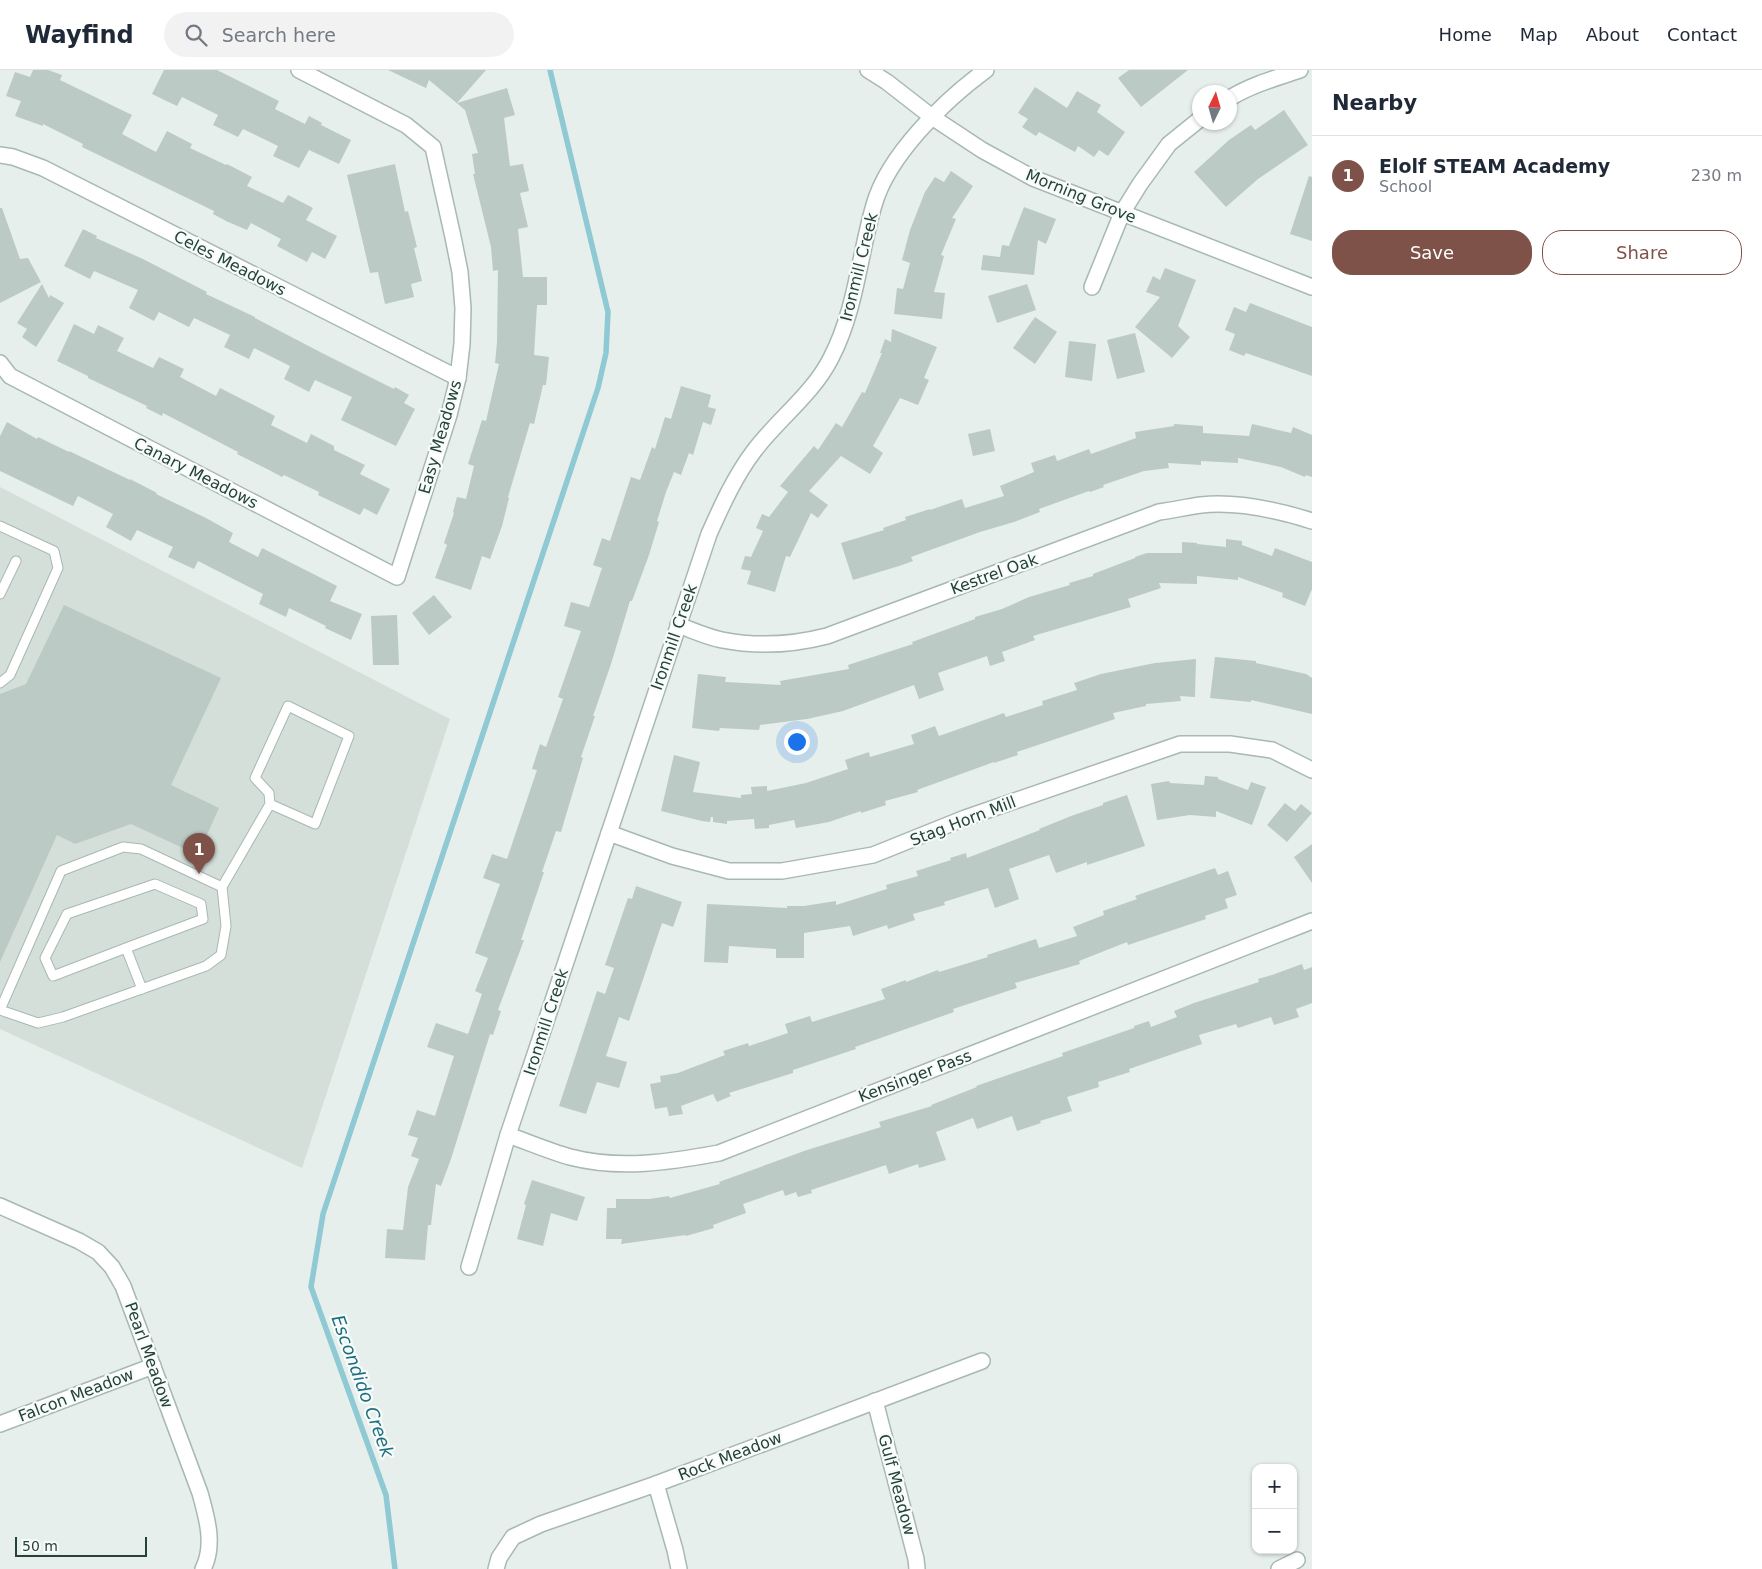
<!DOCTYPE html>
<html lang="en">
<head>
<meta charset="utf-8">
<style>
  :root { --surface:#fff; --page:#f2f2f3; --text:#1f2937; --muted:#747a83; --line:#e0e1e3; --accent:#7f5249 }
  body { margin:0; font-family:"DejaVu Sans",sans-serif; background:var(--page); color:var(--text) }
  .controls { position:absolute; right:15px; bottom:15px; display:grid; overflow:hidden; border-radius:10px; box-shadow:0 1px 4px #0004 }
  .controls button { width:45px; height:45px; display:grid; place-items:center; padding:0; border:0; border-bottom:1px solid var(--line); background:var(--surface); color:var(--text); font:25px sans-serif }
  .compass { position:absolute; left:1192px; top:15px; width:45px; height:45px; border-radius:50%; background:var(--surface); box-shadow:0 1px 4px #0004; rotate:5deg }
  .scale { position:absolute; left:15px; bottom:12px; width:132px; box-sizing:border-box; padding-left:5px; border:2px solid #24423a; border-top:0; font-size:14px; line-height:18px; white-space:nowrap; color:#24423a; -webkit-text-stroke:4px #f7fbf9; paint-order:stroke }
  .you { position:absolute; left:796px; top:671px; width:18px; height:18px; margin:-12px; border:4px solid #fff; border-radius:50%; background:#1a73e8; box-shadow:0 0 0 8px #1a73e833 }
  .badge { display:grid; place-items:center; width:32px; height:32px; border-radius:50%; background:var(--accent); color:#fff; font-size:16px; font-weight:700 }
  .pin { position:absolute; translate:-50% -41px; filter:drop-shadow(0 1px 2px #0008) }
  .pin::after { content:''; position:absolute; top:26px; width:18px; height:15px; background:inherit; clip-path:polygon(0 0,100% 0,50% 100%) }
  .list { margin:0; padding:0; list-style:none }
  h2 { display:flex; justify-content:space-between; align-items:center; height:65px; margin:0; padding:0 20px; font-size:21px }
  h2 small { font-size:16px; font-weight:400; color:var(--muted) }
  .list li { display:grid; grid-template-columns:32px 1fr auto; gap:15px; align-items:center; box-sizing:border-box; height:80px; padding:0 20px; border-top:1px solid var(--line) }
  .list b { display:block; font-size:19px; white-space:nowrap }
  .list p { margin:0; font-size:16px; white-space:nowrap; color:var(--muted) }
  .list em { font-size:16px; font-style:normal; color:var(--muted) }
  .actions { display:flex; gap:10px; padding:15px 20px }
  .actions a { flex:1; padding:11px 0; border:1px solid var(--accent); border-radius:20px; text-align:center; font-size:18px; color:var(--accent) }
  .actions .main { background:var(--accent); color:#fff }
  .icon { flex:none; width:28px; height:28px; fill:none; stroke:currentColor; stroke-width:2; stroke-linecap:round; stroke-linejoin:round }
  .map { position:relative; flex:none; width:1312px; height:1499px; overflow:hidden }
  header { display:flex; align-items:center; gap:30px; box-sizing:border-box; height:70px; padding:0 25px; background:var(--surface); border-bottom:1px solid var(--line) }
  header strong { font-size:24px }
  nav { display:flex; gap:28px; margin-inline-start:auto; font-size:18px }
  .search { width:350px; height:45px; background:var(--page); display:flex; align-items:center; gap:12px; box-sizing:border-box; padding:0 18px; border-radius:28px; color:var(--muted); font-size:19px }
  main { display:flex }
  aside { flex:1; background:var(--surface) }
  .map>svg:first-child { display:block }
  .built { fill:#d4dfda }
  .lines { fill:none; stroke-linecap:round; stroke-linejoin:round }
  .stream { stroke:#8ec9d4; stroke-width:5.5 }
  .building { fill:#bbcac4 }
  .service-casing { stroke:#a8b8b2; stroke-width:11 }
  .minor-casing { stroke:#a8b8b2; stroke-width:18 }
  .service { stroke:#fff; stroke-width:9 }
  .minor { stroke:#fff; stroke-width:15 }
  .labels { text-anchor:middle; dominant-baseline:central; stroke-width:4.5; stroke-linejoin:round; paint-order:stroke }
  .street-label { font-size:16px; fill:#24423a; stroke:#f7fbf9 }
  .water-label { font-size:18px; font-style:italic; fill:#1c6f80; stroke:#f7fbf9 }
</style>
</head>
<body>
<header>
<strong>Wayfind</strong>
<div class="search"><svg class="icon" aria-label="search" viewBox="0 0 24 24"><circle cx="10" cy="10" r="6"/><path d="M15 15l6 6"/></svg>Search here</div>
<nav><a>Home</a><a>Map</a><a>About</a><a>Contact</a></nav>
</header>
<main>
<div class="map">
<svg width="1312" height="1499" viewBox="0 0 1312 1499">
  <rect width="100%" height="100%" fill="#e6efeb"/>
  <polygon class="built" points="0,417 450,649 302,1098 0,959"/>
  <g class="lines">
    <polyline class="stream" points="395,1499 386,1425 311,1217 323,1144 598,318 606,283 608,242 550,0"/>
  </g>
  <g class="building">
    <polygon points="33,0 48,0 62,5 60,10 132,45 122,64 156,82 167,61 192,74 190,78 226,95 227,94 252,107 247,116 283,133 288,125 313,138 306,150 337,166 325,189 312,182 307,192 277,176 281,169 251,153 247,160 228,152 213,144 214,141 82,77 83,74 43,54 43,56 15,46 21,31 6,26 15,2 30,7"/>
    <polygon points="164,0 217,0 279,31 275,39 305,54 309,46 322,53 321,55 351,70 339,94 309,80 299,98 273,86 278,76 243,59 238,67 213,55 218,45 182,27 177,36 152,24"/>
    <polygon points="388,0 486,0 457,33 507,18 515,45 504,48 510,96 523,94 529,121 520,123 528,157 518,159 523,207 547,207 547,235 537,235 534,285 549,287 546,315 543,315 534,354 530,353 508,427 509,428 502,456 490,489 482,486 471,520 435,508 447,475 444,473 454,443 453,442 457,427 466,429 474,396 468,394 482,350 486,351 499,294 495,293 497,272 498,200 493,201 491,177 473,104 475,104 472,84 478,83 465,40 429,10 426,18"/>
    <polygon points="1129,0 1188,0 1141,37 1118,8"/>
    <polygon points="1035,17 1067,38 1077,21 1101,35 1097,42 1125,62 1108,86 1099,80 1094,87 1078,76 1075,82 1039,62 1036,66 1022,57 1028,49 1018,43"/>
    <polygon points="1284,40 1308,75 1258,109 1226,137 1194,102 1229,70 1251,55 1255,60"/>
    <polygon points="395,94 405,142 408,141 417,177 414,178 422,211 411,214 414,227 385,234 378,202 370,203 347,105"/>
    <polygon points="951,101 973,116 952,148 956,149 941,185 944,186 934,222 945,223 942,249 894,244 897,218 903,219 910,193 902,190 910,160 925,122 935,107 944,112"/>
    <polygon points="1309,106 1312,107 1312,171 1290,164"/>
    <polygon points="1024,137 1056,149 1046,174 1038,170 1034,205 981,200 983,185 1000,187 1002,175 1009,176"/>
    <polygon points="0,138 2,138 20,189 28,188 41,212 0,233"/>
    <polygon points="83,159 97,166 96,168 143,189 207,222 206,224 255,247 255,248 322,283 394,319 395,317 409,325 404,333 415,339 396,376 341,350 352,327 315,310 309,322 284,309 290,296 254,278 249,289 224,277 230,265 194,248 189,257 159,242 154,251 129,238 138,220 94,201 90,209 64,196"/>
    <polygon points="1165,198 1196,210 1178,256 1190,267 1172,288 1135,257 1160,227 1146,222 1153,206 1160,210"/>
    <polygon points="42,214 49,228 50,225 64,233 36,277 22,267 27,259 17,253"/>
    <polygon points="1027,214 1036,240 997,253 988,226"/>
    <polygon points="1250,233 1312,257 1312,306 1246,283 1244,286 1229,280 1235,264 1225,260 1234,237 1246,242"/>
    <polygon points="1035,247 1057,262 1035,294 1013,278"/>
    <polygon points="74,254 94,264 98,255 124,268 117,281 153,298 159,287 184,299 180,307 216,326 220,318 275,346 271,355 307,373 311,364 334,376 334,380 365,395 360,404 390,419 377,445 364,438 360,445 318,425 319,422 284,405 282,407 269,400 237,384 238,382 163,343 162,346 146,338 147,336 88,308 88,306 57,291"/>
    <polygon points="892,259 937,277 924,308 929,310 918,335 900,328 873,376 883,383 870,404 841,386 809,421 828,435 818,448 811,443 790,487 786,486 775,522 747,514 751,501 741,499 745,486 751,487 763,461 756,458 762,444 769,447 788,422 780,416 814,376 818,380 836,353 842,357 862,322 865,323 882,283 880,283 885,269 891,272"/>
    <polygon points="1135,263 1145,302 1117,309 1107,270"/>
    <polygon points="1069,271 1096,274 1092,311 1065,307"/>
    <polygon points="681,316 711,325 708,337 716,339 711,355 703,352 693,385 689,383 681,405 674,402 666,422 657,451 659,452 649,485 632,531 630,531 611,594 593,646 595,646 581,687 583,688 561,762 556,761 542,802 544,802 521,870 524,870 498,940 501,941 493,965 490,964 451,1089 441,1116 436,1114 431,1155 428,1155 425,1190 385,1188 387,1159 403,1160 408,1117 419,1089 411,1086 418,1068 408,1065 417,1040 435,1046 454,986 427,977 436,953 468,964 482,924 475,921 488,888 475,883 500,814 483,808 492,784 507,789 537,700 532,699 540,674 546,677 563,629 558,627 581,561 564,556 571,532 589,537 602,498 593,495 602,468 610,471 631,407 640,410 652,377 655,379 665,347 671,349"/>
    <polygon points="7,352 37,369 38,367 69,382 69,381 130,410 130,409 157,423 156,424 206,448 233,463 229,472 258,487 262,478 337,516 330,531 362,544 351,570 325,558 326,556 289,538 286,547 259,534 263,524 198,491 194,499 168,487 173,477 137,460 131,471 106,457 113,444 78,426 73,436 0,401 0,366"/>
    <polygon points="1174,354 1203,356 1203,363 1249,366 1252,354 1291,363 1293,357 1312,365 1312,407 1306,405 1305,407 1281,397 1238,388 1238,393 1201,391 1201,395 1168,393 1169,398 1144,401 1103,415 1104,417 1090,422 1089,421 1039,439 1040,442 1014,452 980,462 911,487 913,491 899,496 853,510 841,473 884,460 883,458 906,450 905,447 930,439 930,440 962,429 965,438 1004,426 1000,416 1034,402 1031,393 1055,385 1057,391 1089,379 1091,384 1136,368 1135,362 1174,356"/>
    <polygon points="990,359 995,381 973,386 968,364"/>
    <polygon points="1226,469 1242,471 1242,475 1272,486 1275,478 1312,492 1312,519 1305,536 1282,527 1283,523 1238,507 1238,510 1197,506 1197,514 1159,513 1161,518 1128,529 1131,537 1033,566 1035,570 1002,582 1005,591 990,596 987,586 938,603 944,620 919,629 914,615 843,641 807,649 760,655 759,660 720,658 719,661 692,658 698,604 726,607 725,612 781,615 780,611 849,599 848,595 913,574 912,572 975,549 975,547 1002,539 1029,527 1070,515 1069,513 1093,506 1093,504 1135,488 1135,487 1147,483 1182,483 1182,472 1197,473 1197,474 1226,477"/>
    <polygon points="434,525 452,547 429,565 412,543"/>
    <polygon points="64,535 221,608 171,715 219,738 198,785 131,754 75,774 57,765 0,892 0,624 26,614"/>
    <polygon points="397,545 399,595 373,595 371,546"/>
    <polygon points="1215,587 1256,591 1256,593 1306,604 1312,608 1312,644 1251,630 1251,632 1210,628"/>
    <polygon points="1196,589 1195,627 1180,626 1181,631 1146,634 1146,636 1113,643 1115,649 1017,682 1018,685 994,693 994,692 917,720 918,722 885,731 886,735 861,743 861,741 829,752 796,758 794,750 769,755 769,758 755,759 754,749 727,751 727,754 713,752 713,747 711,747 710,752 702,751 661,741 674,685 700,692 693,722 741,728 741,725 752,724 751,717 767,716 767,721 806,713 848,699 845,690 869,682 870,687 914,674 911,665 935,656 939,666 1004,643 1006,647 1043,635 1042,631 1077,620 1074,613 1101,604 1155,593"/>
    <polygon points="1205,706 1218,707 1218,709 1248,720 1251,712 1266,717 1252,755 1216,741 1216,747 1190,745 1157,750 1151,714 1169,711 1170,713 1204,715"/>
    <polygon points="1127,725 1145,776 1087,795 1087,792 1056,803 1049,785 1009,799 1019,829 995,838 988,818 944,832 945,835 913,844 915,850 888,859 887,855 853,866 850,856 804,863 804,888 776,888 776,879 729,876 728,893 704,892 707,834 787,838 787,836 804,836 836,831 836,835 887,819 886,815 918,806 916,801 951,790 950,788 966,783 967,788 1040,760 1039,759 1071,746 1103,735 1103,733"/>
    <polygon points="1285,733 1295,741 1301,734 1312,743 1287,772 1267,755"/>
    <polygon points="1312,774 1312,813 1294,787"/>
    <polygon points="1215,798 1218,805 1228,801 1237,825 1225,829 1228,838 1205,846 1206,849 1128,875 1127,872 1079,891 1080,894 1015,913 1017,918 953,939 954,942 855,977 856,979 793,1000 793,1003 729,1023 731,1026 717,1032 713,1024 681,1036 683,1044 669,1046 667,1037 655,1039 650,1014 661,1012 660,1006 678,1003 725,985 723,981 748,973 749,976 788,963 785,954 810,946 812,952 885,929 881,919 906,910 906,912 938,900 939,902 988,887 987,885 1036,869 1039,878 1077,866 1073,857 1104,845 1103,841 1137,829 1135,826"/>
    <polygon points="636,816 682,832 673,857 662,853 629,951 619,947 606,986 627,992 619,1018 597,1012 586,1044 559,1036 597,921 605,924 614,898 605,895 628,828 632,829"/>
    <polygon points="1302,894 1304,900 1312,897 1312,933 1296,939 1299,947 1274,955 1271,947 1238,958 1236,954 1199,965 1202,974 1129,999 1130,1002 1098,1012 1099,1017 1067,1027 1072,1041 1040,1051 1041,1053 1017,1061 1012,1046 977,1059 973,1048 936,1062 946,1090 919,1098 918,1094 889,1104 886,1095 811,1120 812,1123 798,1127 796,1122 785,1126 783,1120 743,1134 746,1143 713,1155 714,1158 686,1166 686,1165 621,1174 622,1169 606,1169 607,1138 616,1138 616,1129 649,1129 669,1126 670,1128 720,1114 719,1112 807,1080 881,1057 879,1052 932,1036 931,1035 977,1017 976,1016 1063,986 1062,983 1134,958 1134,956 1149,951 1151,957 1177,947 1174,941 1194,933 1259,912 1258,909 1272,905"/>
    <polygon points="532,1110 585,1127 577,1151 551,1143 543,1176 517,1169 526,1135 524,1134"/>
  </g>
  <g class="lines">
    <defs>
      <g id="service">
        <polyline points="0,456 54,481 58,498 10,605 0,613"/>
        <polyline points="0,524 16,491"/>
        <polygon points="123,777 141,779 222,817 226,856 221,885 206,896 63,947 38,953 0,940 61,801"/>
        <polyline points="222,817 270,734 315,754 349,666 288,636 255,708 269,723 270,734"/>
        <polyline points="126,878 203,849 201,834 155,814 67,844 45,888 53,906 126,878 142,919"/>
      </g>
      <g id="minor">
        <polyline points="868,0 887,12 932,47 982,80 1033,108 1312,217"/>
        <path d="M1230,28C1251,15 1276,8 1300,0"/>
        <polyline points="0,85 13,87 43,98 458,308"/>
        <polyline points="1092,217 1122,143 1140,114 1169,74 1200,49"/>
        <polyline points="0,293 10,306 397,507 449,345 458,308 462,274 463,238 460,202 453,167 433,77 406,55 299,0"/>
        <path d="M678,555C692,560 707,567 722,570C758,577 792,575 827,566L1159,442C1173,440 1187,437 1201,435C1238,431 1277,440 1312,451"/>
        <polyline points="609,763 672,786 729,801 782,801 873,785 965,748 1180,674 1230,674 1272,680 1312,700"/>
        <path d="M508,1065C528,1072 549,1081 570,1087C620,1100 670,1092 719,1083L1312,851"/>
        <path d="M0,1136L79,1171L98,1182L112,1197L123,1216L200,1423C207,1448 215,1475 203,1499"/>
        <path d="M469,1197L508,1065L709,464C722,435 735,406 754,381C778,349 813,324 831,288C856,240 859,186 874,135C888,85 945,30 986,0"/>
        <polyline points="875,1331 916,1489 917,1499"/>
        <polyline points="0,1354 153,1296"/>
        <polyline points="656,1414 675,1480 679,1499"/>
        <polyline points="496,1499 499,1488 513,1467 541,1454 656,1414 982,1291"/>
        <polyline points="1279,1499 1297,1490"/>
      </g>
    </defs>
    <use href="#service" class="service-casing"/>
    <use href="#minor" class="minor-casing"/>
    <use href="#service" class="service"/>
    <use href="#minor" class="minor"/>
  </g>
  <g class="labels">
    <g class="street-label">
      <text transform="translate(1081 126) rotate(22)">Morning Grove</text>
      <text transform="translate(230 193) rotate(27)">Celes Meadows</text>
      <text transform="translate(859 197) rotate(-76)">Ironmill Creek</text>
      <text transform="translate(440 367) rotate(-74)">Easy Meadows</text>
      <text transform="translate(196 403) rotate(27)">Canary Meadows</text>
      <text transform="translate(994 504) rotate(-20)">Kestrel Oak</text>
      <text transform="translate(674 567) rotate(-71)">Ironmill Creek</text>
      <text transform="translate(963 751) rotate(-21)">Stag Horn Mill</text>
      <text transform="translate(546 952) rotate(-72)">Ironmill Creek</text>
      <text transform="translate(915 1006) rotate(-21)">Kensinger Pass</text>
      <text transform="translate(149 1285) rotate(70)">Pearl Meadow</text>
      <text transform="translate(76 1325) rotate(-21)">Falcon Meadow</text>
      <text transform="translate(730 1386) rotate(-21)">Rock Meadow</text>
      <text transform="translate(897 1415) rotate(75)">Gulf Meadow</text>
    </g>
    <g class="water-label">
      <text transform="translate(363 1316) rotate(70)">Escondido Creek</text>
    </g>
  </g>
</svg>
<div class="controls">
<button>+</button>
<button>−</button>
</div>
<svg class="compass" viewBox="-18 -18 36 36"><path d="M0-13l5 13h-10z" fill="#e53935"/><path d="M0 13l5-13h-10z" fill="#747a83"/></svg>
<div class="scale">50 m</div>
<div class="you"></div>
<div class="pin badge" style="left:199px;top:804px">1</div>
</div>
<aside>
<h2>Nearby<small></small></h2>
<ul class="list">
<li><span class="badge">1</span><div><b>Elolf STEAM Academy</b><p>School</p></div><em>230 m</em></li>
</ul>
<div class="actions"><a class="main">Save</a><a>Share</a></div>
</aside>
</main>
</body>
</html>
